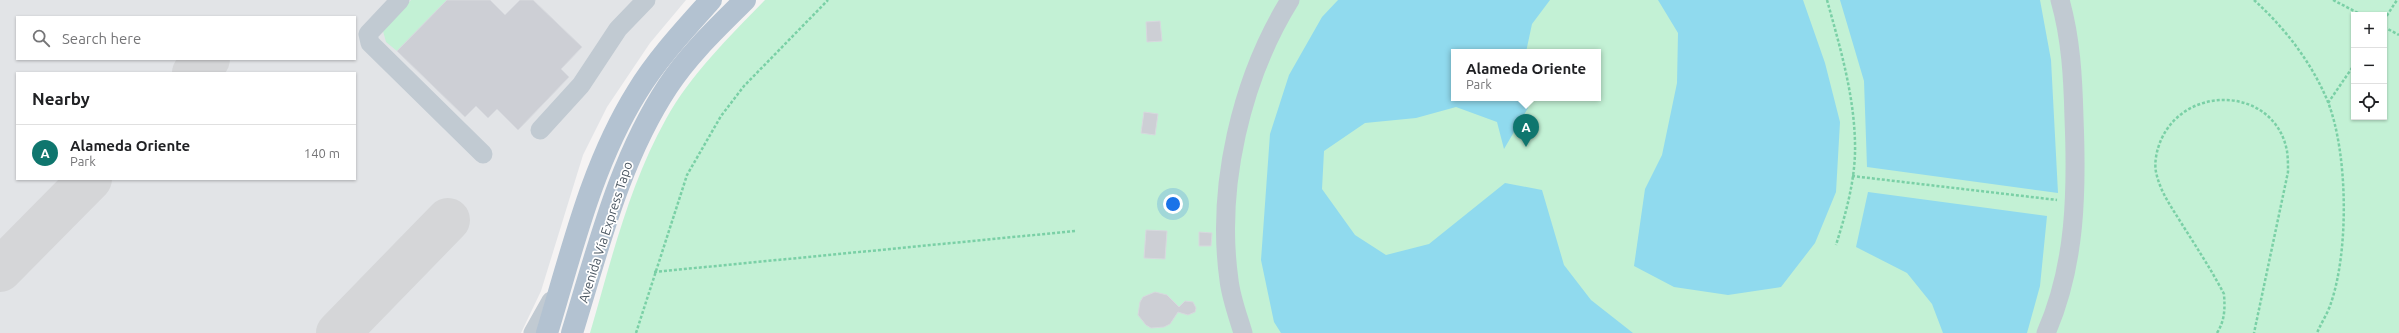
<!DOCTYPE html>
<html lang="en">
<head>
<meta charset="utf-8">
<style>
  :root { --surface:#fff; --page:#f2f2f2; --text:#202124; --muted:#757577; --line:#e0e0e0; --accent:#0f766e }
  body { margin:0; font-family:Ubuntu,sans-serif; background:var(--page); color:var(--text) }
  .controls { position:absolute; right:12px; top:12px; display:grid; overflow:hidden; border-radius:0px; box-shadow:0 1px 3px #0004 }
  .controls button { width:36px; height:36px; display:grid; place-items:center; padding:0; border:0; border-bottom:1px solid var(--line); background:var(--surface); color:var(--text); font:20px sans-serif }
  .you { position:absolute; left:1173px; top:204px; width:14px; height:14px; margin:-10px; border:3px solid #fff; border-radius:50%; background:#1a73e8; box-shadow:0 0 0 6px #1a73e833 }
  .badge { display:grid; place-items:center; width:26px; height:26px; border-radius:50%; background:var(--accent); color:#fff; font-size:13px; font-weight:700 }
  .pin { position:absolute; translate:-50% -33px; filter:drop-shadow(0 1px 2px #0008) }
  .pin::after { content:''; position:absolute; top:21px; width:14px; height:12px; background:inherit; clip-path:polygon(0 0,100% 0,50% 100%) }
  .popup { position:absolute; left:1451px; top:49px; width:150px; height:52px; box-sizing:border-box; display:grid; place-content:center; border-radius:0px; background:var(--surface); filter:drop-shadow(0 1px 3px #0005); font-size:13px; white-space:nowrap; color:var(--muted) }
  .popup b { font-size:15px; color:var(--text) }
  .popup::after { content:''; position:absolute; left:50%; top:100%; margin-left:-8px; border:8px solid transparent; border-top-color:var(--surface) }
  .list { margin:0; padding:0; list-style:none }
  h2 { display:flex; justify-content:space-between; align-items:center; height:52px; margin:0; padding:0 16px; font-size:17px }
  h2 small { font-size:13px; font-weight:400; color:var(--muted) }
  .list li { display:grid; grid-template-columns:26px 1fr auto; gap:12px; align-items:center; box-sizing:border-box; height:56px; padding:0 16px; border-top:1px solid var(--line) }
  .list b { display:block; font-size:15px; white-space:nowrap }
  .list p { margin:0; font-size:13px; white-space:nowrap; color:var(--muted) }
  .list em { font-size:13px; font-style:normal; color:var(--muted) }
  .icon { flex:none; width:22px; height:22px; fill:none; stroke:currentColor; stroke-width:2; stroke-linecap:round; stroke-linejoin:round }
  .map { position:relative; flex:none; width:2399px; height:333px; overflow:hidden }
  .search { position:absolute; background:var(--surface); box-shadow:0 1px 3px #0004; left:16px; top:16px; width:340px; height:44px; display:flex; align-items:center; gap:10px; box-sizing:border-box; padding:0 14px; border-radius:0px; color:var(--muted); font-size:15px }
  .panel { position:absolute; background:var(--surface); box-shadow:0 1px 3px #0004; left:16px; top:72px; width:340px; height:108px; border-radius:0px }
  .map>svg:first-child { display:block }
  .airport { fill:#e2e4e7; fill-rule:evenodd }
  .green { fill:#c3f1d5; fill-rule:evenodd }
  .water { fill:#90daee }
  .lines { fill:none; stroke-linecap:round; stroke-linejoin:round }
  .taxiway { stroke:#d5d6d8; stroke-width:44 }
  .building { fill:#cdcfd5; stroke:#d7d9de }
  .path { stroke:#7ad0a6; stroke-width:2.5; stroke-dasharray:3 2; stroke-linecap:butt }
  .minor { stroke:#c1cad2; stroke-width:19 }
  .major { stroke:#b3c2d1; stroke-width:22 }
  .labels { text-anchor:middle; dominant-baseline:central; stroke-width:3.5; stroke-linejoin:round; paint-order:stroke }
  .street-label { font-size:13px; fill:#4a5661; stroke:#fff }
</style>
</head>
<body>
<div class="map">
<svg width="2399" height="333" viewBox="0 0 2399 333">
  <rect width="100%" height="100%" fill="#f5f3f3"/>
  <path class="airport" d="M0,0H686L650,43L607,107L583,155L541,291L521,333H0ZM17,17H355V59H17ZM17,73H355V179H17Z"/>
  <g class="green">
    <polygon points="411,0 447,0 397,51 386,42 383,31"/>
    <path d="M765,0H2399V333H590C611,261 629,185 666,119C691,74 730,36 765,0ZM2354,15H2384V117H2354ZM1454,52H1598V98H1454Z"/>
  </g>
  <g class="water">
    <polygon points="1338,0 1550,0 1532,24 1526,52 1454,52 1454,98 1526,98 1528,108 1504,149 1497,122 1456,107 1416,118 1365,123 1324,151 1322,189 1355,235 1386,255 1429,244 1505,183 1542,190 1564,265 1591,300 1633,333 1281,333 1274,322 1261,260 1270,134 1289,75 1322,17"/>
    <polygon points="1658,0 1803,0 1825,63 1840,122 1836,192 1815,243 1781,287 1728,295 1674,287 1634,266 1645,189 1662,155 1677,83 1678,33"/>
    <polygon points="1840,0 2040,0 2051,60 2058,193 1867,167 1864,81"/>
    <polygon points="1868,192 2047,216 2040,286 2027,333 1943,333 1932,304 1907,273 1856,247"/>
  </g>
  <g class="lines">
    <g class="taxiway">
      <polyline points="194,73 208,59"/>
      <polyline points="0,270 90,179"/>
      <polyline points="338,333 448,220"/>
    </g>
  </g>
  <g class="building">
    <polygon points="447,0 490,0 505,15 520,0 533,0 582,47 561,69 569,77 518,130 497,109 488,118 476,106 465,117 397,51"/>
    <polygon points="1160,21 1162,41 1147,42 1146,22"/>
    <polygon points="1144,112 1158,114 1155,135 1141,133"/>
    <polygon points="1146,230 1167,231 1165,259 1144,258"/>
    <polygon points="1199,232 1212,233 1211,246 1199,246"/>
    <polygon points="1155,292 1167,295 1179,307 1185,301 1193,302 1196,308 1195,312 1188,315 1178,312 1170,324 1164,327 1151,328 1146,325 1138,315 1140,302 1143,297"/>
  </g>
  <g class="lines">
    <g class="path">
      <path d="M1827,0C1840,47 1854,94 1855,143C1856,178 1846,213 1836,245"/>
      <path d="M2254,0C2285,28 2312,63 2328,102C2348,154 2349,250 2331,303C2328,313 2321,323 2317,333"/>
      <polyline points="2333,0 2362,15"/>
      <polyline points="2384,20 2397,0"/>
      <polyline points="2384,27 2399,35"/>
      <polyline points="2328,103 2354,65"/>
      <polyline points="1852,176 2057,200"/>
      <polyline points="654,272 1075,231"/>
      <polyline points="636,333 687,175 721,116 744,86 828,0"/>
      <path d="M2217,333C2225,320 2225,309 2224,294C2211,269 2195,245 2180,221C2170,205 2160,191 2156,172C2154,162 2157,149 2161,140C2186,83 2275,87 2287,151C2288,158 2288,165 2288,172L2254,333"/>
    </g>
    <g class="minor">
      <polyline points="400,0 368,34 370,43 483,154"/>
      <polyline points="540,130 581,85 618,29 646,0"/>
      <polyline points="533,333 551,301"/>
      <path d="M1243,333C1238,316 1231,298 1229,280C1216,187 1241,79 1290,0"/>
      <path d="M2046,333C2076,265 2077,191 2074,118C2073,78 2071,39 2060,0"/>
    </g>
    <g class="major">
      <path d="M547,333C572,251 591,166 637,92C657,59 685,29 711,0"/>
      <path d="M572,333C598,249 619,160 668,86C689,54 718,27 745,0"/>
    </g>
  </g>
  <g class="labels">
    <g class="street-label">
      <text transform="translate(605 232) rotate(-72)">Avenida Vía Express Tapo</text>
    </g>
  </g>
</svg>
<div class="controls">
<button>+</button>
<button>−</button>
<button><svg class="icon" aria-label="locate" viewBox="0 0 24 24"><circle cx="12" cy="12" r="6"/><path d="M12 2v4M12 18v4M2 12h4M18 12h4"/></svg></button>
</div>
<div class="you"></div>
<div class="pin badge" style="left:1526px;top:147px">A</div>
<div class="popup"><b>Alameda Oriente</b>Park</div>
<div class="search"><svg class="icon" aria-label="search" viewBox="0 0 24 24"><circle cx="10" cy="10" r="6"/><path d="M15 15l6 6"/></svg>Search here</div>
<section class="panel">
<h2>Nearby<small></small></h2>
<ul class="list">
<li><span class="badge">A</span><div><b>Alameda Oriente</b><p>Park</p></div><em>140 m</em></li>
</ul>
</section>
</div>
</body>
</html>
